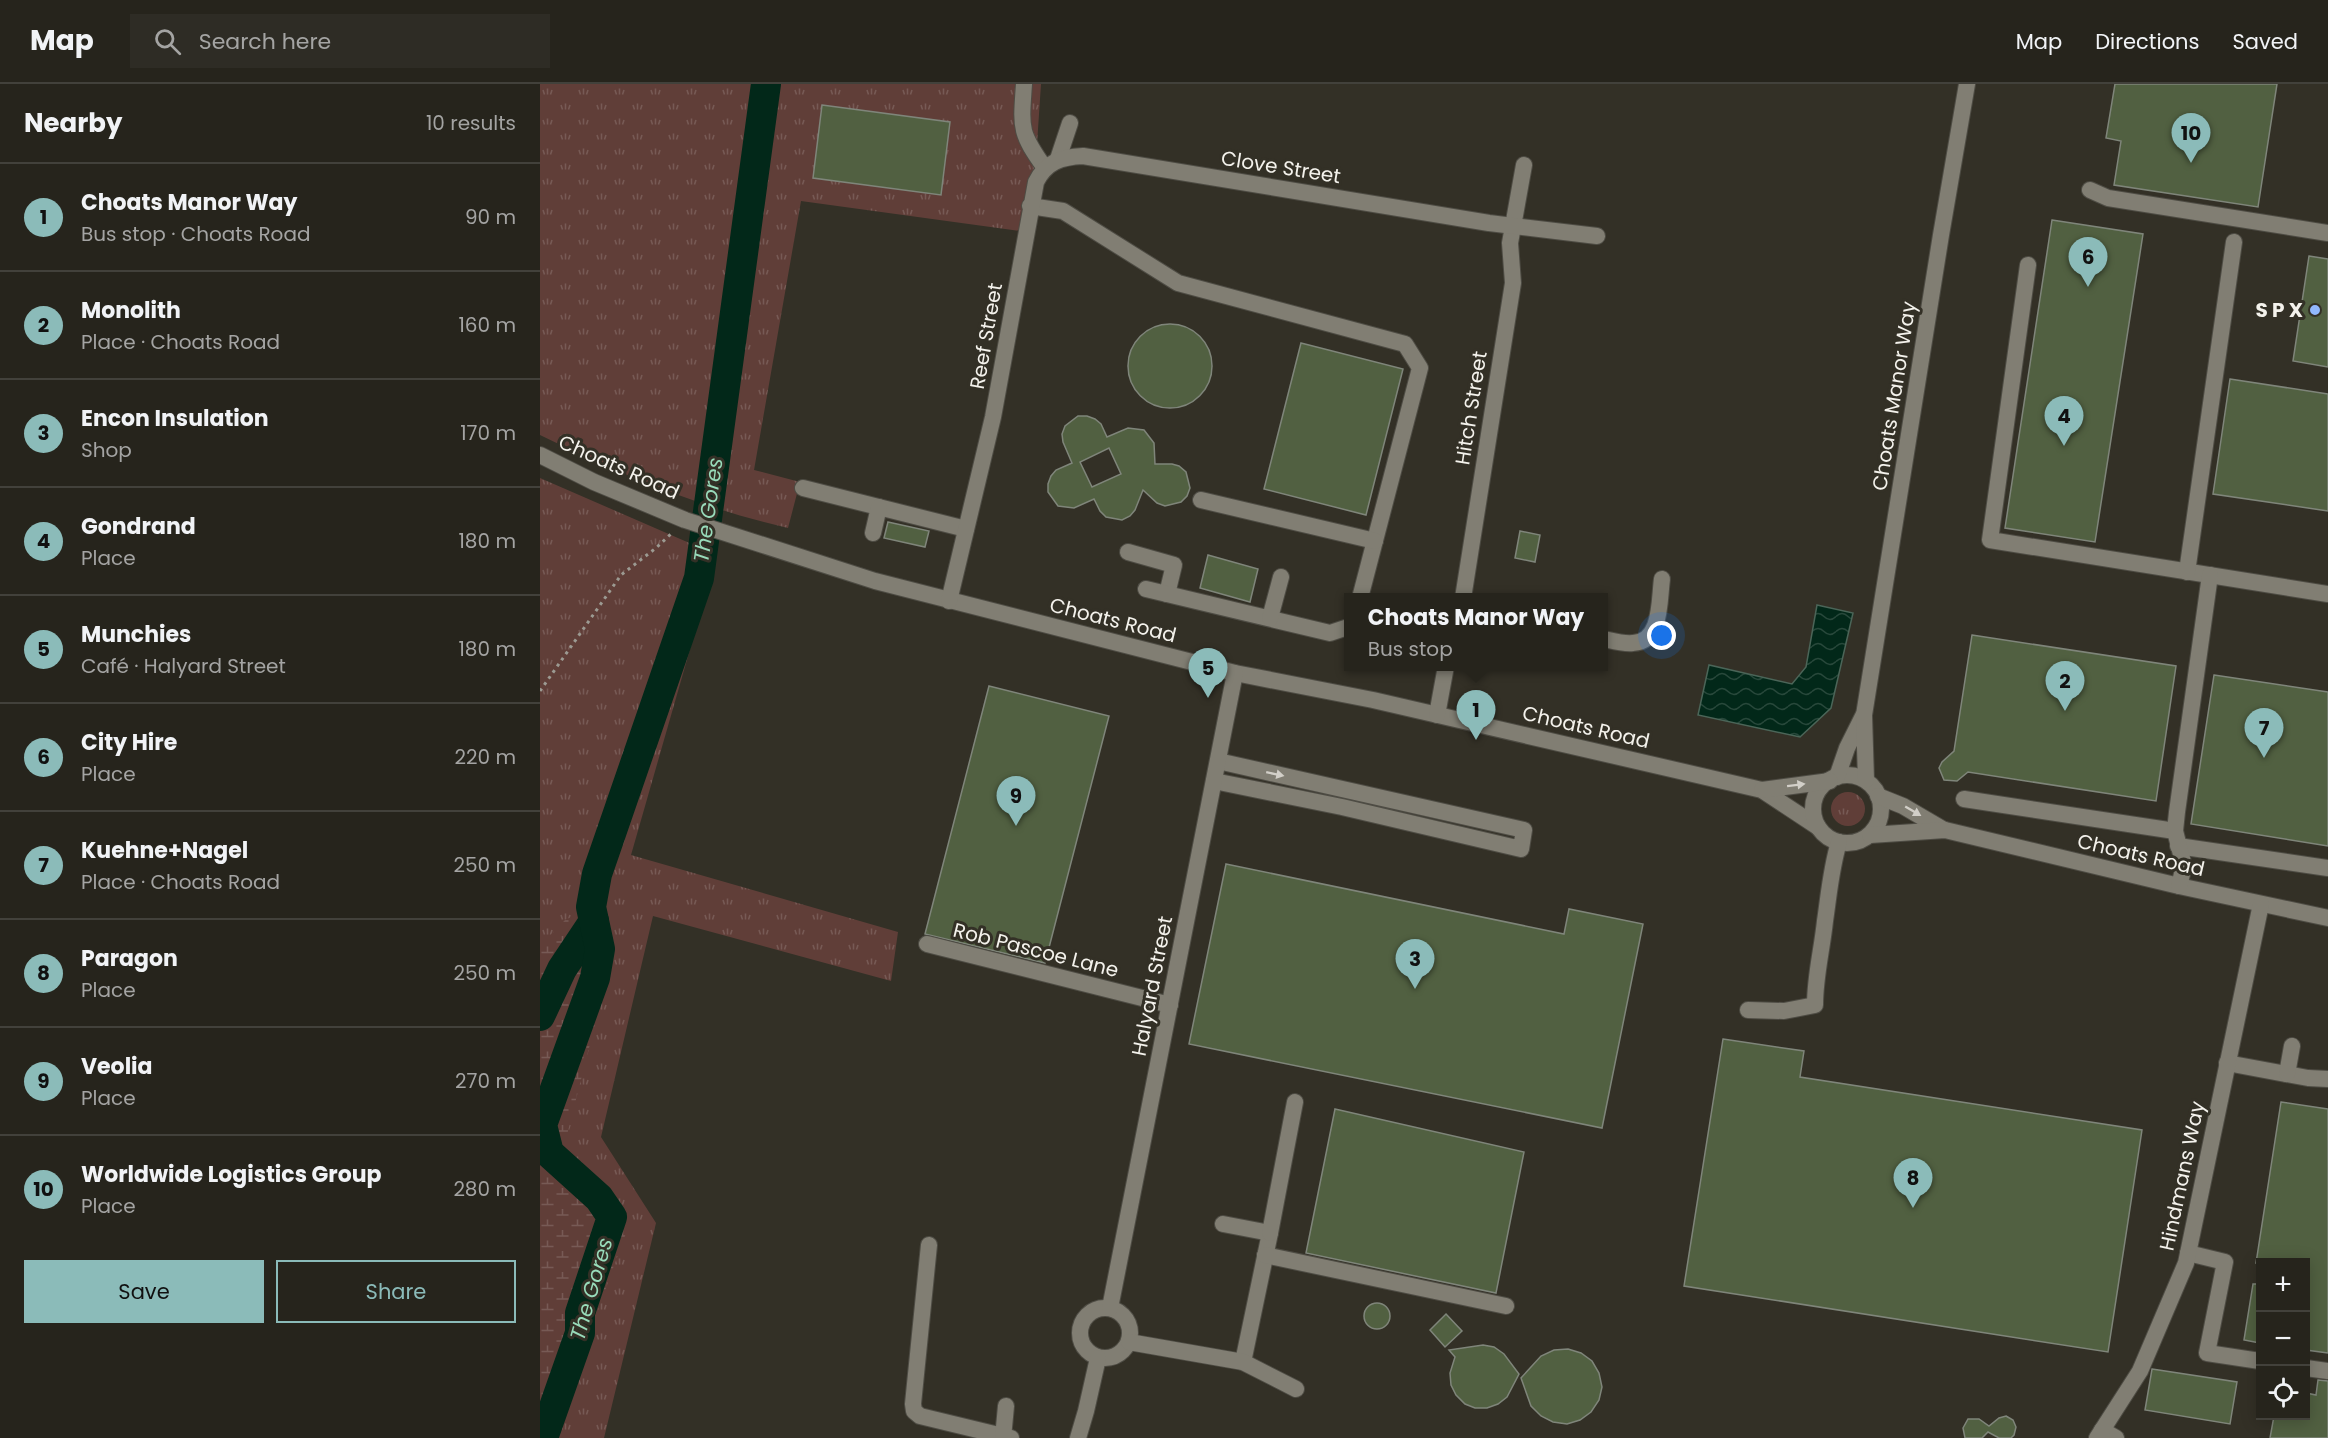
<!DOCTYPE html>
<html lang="en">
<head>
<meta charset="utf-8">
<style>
  :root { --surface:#26241c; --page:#2e2c25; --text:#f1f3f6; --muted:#a4a4a3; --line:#42413b; --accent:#8bbbb9 }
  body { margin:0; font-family:Poppins,sans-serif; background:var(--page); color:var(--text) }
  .controls { position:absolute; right:18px; bottom:18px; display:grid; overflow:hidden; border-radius:0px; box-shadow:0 3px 15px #0003 }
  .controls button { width:54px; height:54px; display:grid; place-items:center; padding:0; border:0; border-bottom:2px solid var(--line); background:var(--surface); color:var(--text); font:30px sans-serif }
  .you { position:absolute; left:1122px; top:552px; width:21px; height:21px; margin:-15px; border:4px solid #fff; border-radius:50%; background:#1a73e8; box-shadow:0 0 0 9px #1a73e833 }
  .badge { display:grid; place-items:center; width:39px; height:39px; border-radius:50%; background:var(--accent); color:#111; font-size:20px; font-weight:700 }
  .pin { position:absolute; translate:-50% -50px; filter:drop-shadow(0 2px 3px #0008) }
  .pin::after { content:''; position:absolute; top:32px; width:21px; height:18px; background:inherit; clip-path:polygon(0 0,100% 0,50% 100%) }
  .popup { position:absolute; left:804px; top:509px; width:264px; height:78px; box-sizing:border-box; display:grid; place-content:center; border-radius:0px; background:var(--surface); filter:drop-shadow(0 2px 4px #0005); font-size:20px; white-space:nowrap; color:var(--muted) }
  .popup b { font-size:22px; color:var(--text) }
  .popup::after { content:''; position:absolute; left:50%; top:100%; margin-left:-12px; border:12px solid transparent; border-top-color:var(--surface) }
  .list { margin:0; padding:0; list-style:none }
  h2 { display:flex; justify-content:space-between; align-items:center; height:78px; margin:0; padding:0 24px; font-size:26px }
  h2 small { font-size:20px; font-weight:400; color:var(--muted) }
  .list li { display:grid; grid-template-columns:39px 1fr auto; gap:18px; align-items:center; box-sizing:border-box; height:108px; padding:0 24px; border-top:2px solid var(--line) }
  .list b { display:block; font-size:22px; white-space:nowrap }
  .list p { margin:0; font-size:20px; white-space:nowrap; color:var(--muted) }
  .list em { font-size:20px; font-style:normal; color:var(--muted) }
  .actions { display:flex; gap:12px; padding:18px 24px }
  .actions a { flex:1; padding:14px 0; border:2px solid var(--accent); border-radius:0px; text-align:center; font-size:21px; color:var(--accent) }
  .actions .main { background:var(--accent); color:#111 }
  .icon { flex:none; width:33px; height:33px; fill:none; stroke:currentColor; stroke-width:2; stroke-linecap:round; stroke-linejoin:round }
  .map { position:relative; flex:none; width:1788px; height:1354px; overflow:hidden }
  header { display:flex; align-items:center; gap:36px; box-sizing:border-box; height:84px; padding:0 30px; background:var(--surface); border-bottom:2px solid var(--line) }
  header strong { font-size:28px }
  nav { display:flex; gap:33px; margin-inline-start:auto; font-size:21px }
  .search { width:420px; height:54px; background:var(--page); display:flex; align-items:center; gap:15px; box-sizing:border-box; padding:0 21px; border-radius:0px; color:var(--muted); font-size:22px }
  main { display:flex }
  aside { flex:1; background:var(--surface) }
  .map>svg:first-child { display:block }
  .grass { fill:url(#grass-tufts) }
  .wetland { fill:url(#wetland-marsh) }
  .water { fill:url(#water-waves); stroke:#4b6558; stroke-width:1.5 }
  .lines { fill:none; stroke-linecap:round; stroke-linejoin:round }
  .river { stroke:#022819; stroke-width:30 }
  .building { fill:#516041; stroke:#7f857a; stroke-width:1.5; fill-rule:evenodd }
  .minor-casing { stroke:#4e4c44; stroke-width:18 }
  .path { stroke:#9c9a92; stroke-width:3; stroke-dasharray:3 4.5; stroke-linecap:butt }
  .minor { stroke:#817e73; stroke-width:16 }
  .oneway { fill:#d2cfc8 }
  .poi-dot { fill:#91b8fd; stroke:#333026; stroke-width:2 }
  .labels { text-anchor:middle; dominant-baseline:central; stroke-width:6; stroke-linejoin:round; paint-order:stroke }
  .street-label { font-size:20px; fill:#f4f2ec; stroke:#333026 }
  .poi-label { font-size:20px; font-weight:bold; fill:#f4f2ec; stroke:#333026; text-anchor:end }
  .water-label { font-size:21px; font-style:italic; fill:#98dbba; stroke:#333026 }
</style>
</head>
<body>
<header>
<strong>Map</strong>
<div class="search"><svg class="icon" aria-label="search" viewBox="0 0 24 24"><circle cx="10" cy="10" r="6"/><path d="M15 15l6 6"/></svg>Search here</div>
<nav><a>Map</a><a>Directions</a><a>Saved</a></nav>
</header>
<main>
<aside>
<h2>Nearby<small>10 results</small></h2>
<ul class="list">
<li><span class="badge">1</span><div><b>Choats Manor Way</b><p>Bus stop · Choats Road</p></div><em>90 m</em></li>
<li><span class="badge">2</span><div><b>Monolith</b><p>Place · Choats Road</p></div><em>160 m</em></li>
<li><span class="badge">3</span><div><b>Encon Insulation</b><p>Shop</p></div><em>170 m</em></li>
<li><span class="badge">4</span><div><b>Gondrand</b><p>Place</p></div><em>180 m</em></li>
<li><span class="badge">5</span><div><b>Munchies</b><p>Café · Halyard Street</p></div><em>180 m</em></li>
<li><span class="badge">6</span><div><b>City Hire</b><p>Place</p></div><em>220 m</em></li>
<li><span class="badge">7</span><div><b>Kuehne+Nagel</b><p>Place · Choats Road</p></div><em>250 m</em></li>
<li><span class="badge">8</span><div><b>Paragon</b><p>Place</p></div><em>250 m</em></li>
<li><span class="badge">9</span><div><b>Veolia</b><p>Place</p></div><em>270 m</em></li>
<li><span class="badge">10</span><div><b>Worldwide Logistics Group</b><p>Place</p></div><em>280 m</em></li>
</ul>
<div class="actions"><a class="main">Save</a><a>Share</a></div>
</aside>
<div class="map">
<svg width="1788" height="1354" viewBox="0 0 1788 1354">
  <defs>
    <pattern id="grass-tufts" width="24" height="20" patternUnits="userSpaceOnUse" patternTransform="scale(1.5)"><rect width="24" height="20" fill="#603e38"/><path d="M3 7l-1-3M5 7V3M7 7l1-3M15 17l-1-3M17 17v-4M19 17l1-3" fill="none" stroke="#775a55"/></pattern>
    <pattern id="wetland-marsh" width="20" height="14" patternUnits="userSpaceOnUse" patternTransform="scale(1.5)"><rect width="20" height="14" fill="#603e38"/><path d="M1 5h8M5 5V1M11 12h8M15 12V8" fill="none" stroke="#775a55"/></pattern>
    <pattern id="water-waves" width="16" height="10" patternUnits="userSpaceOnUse" patternTransform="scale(1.5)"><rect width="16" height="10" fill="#022819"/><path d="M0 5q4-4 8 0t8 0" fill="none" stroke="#28483b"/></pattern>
  </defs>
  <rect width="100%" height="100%" fill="#333026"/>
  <g class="grass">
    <path d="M0,0H501L494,105L488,148L261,117L214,386L260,398L248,444C161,424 80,390 0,351Z"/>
    <polygon points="0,394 177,471 91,771 358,848 351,897 113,832 61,1053 116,1139 64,1354 0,1354"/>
    <circle cx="1308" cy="725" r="17"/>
  </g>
  <polygon class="wetland" points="51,823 62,832 73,869 27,1051 46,1086 89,1141 48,1253 16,1354 0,1354 0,862 25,836"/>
  <polygon class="water" points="1277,521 1313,529 1291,624 1260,653 1158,631 1169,581 1252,600 1266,583"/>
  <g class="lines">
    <g class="river">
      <polyline points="0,932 22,885 54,837"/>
      <polyline points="3,1354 40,1249 40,1229 72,1133 59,1114 9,1069 2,1041 55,894 60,865 51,823 57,790 159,494 226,0"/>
    </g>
  </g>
  <g class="building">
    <polygon points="1575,0 1737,0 1718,123 1574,101 1581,57 1566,54"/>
    <polygon points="282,21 410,38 401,111 273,94"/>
    <polygon points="1512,136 1603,150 1555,458 1465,444"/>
    <polygon points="1769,172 1788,175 1788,283 1753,277"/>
    <circle cx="630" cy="282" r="42"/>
    <polygon points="761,259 863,285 826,431 724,405"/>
    <polygon points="1690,295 1788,310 1788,427 1673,410"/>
    <path d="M538,332H547L555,335L561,340L567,353L588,344L604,346L614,359L615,380H632L639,382L646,388L650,404L647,412L641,418L625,422L617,419L603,406L595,426L590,432L582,436L566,433L560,427L554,415L534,424L518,422L508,408V400L511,392L516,386L532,379L523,358L522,350L525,342ZM569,364L581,390L552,403L540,378Z"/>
    <polygon points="348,438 389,447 385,463 344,454"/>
    <polygon points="980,447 1000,451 995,478 975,474"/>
    <polygon points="668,471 718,485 710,518 660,504"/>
    <polygon points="1432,551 1636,582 1616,717 1428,688 1417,697 1404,696 1399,684 1402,678 1414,667"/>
    <polygon points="1674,591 1788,608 1788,762 1651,740"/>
    <polygon points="449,602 569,632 505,879 385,850"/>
    <polygon points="686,780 1024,850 1029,825 1103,840 1062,1044 649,960"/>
    <polygon points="1183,955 1264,967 1260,993 1602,1046 1568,1268 1144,1202"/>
    <polygon points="1741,1018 1788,1025 1788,1269 1766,1266 1766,1179 1716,1179"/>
    <polygon points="795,1025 984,1068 956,1209 766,1169"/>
    <polygon points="1713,1200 1720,1200 1720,1259 1704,1256"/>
    <circle cx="837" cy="1232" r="13"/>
    <polygon points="906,1230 922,1247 905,1263 890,1246"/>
    <polygon points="943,1261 954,1263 964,1270 979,1290 967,1313 958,1320 947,1324 935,1324 925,1320 916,1311 911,1301 910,1289 915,1273 909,1266"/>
    <polygon points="1028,1265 1041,1269 1052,1277 1059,1289 1062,1303 1059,1316 1051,1328 1040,1336 1027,1340 1013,1338 1001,1332 991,1322 981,1294 1001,1272 1014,1266"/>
    <polygon points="1612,1285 1697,1298 1690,1340 1605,1326"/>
    <polygon points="1778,1296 1788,1297 1788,1354 1730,1354 1734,1332 1766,1332 1766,1309 1776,1311"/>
    <polygon points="1466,1332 1473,1336 1476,1343 1474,1351 1471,1354 1459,1354 1448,1348 1442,1354 1425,1354 1423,1344 1428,1335 1439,1335 1449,1342 1459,1334"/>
  </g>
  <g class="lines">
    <defs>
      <g id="minor">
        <path d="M484,0C481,44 479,48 505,84"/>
        <polyline points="518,75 530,39"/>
        <polyline points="1550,106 1568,114 1788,149"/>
        <polyline points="490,122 523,127 638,199 865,260 880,284 820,514"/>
        <polyline points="1488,181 1450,456 1788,510"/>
        <polyline points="0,371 54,398 145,436 335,497 695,589 833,616 1222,706 1278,743"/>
        <polyline points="263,404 426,445"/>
        <polyline points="661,416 835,457"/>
        <polyline points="333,449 339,423"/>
        <polyline points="588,468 634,481 627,510"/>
        <polyline points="1647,488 1694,158"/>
        <polyline points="606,505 790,549 808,543"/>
        <polyline points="923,514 973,199 970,159 984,81"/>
        <path d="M409,517L453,333L496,98C506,78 521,73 543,72L949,139L1057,152"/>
        <polyline points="730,534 741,493"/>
        <path d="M1064,555C1073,557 1083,560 1093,559C1122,558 1119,516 1122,495"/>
        <polyline points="897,631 906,582"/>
        <circle cx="1307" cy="725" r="34"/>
        <polyline points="1297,693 1307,664 1323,632"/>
        <polyline points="1326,696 1324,631 1401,151 1427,0"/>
        <polyline points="674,697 802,723 981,765 984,746 678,677"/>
        <polyline points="1222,706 1290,697"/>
        <polyline points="1338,712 1363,722 1404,746"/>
        <polyline points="1424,715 1635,747"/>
        <polyline points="1330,751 1405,746 1639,802 1788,834"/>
        <polyline points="1638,762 1788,784"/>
        <polyline points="1639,802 1644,782 1635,747 1637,728 1670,491"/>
        <polyline points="387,860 630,921"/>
        <path d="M1208,926L1244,927L1275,921C1275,892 1282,866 1285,837C1289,810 1291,784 1299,758"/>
        <polyline points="1687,979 1768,994 1788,995"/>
        <polyline points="1747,990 1752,962"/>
        <polyline points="683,1140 730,1149 703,1278"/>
        <polyline points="730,1149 755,1018"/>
        <polyline points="389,1161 373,1320 374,1327 380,1332 471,1354"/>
        <polyline points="1648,1169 1685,1178 1667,1269 1720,1277"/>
        <polyline points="725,1171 966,1222"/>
        <circle cx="565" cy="1249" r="25"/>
        <polyline points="570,1224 695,589"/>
        <polyline points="589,1258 703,1278 756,1305"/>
        <polyline points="1766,1284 1788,1287"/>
        <polyline points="1562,1346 1576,1354"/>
        <polyline points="463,1354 466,1322"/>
        <polyline points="538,1354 546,1327 558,1274"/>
        <polyline points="1557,1354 1600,1287 1646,1179 1721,820"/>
      </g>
    </defs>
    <use href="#minor" class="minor-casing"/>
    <polyline class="path" points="0,607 81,491 116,464 133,448"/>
    <use href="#minor" class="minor"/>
  </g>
  <defs><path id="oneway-solid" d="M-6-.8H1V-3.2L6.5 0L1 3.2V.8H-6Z" transform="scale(1.5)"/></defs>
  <g class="oneway">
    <use href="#oneway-solid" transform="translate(735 690) rotate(12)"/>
    <use href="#oneway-solid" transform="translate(1256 701) rotate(-7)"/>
    <use href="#oneway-solid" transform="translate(1373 727) rotate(30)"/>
  </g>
  <circle class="poi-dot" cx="1775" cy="226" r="6"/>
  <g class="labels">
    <g class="street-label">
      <text transform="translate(741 83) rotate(9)">Clove Street</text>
      <text transform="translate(446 252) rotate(-80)">Reef Street</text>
      <text transform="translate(1354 312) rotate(-81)">Choats Manor Way</text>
      <text transform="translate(931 324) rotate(-81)">Hitch Street</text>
      <text transform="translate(79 383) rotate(24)">Choats Road</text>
      <text transform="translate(573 536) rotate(14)">Choats Road</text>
      <text transform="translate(1046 643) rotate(13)">Choats Road</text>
      <text transform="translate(1601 771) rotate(13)">Choats Road</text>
      <text transform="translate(496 866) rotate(14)">Rob Pascoe Lane</text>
      <text transform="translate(612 902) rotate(-79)">Halyard Street</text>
      <text transform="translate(1642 1092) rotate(-78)">Hindmans Way</text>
    </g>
    <g class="poi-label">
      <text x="1763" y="226">S P X</text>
    </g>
    <g class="water-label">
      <text transform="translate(168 426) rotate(-82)">The Gores</text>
      <text transform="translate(51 1205) rotate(-74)">The Gores</text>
    </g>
  </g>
</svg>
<div class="controls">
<button>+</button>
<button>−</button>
<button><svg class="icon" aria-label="locate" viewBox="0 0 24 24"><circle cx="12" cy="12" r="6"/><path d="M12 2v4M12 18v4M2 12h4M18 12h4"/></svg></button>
</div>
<div class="you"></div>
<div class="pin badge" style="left:936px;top:656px">1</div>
<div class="popup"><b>Choats Manor Way</b>Bus stop</div>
<div class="pin badge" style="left:1525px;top:627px">2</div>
<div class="pin badge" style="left:875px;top:905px">3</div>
<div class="pin badge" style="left:1524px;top:362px">4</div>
<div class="pin badge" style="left:668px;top:614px">5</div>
<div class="pin badge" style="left:1548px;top:203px">6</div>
<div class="pin badge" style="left:1724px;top:674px">7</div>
<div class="pin badge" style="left:1373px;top:1124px">8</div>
<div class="pin badge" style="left:476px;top:742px">9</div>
<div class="pin badge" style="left:1651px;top:79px">10</div>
</div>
</main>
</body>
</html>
